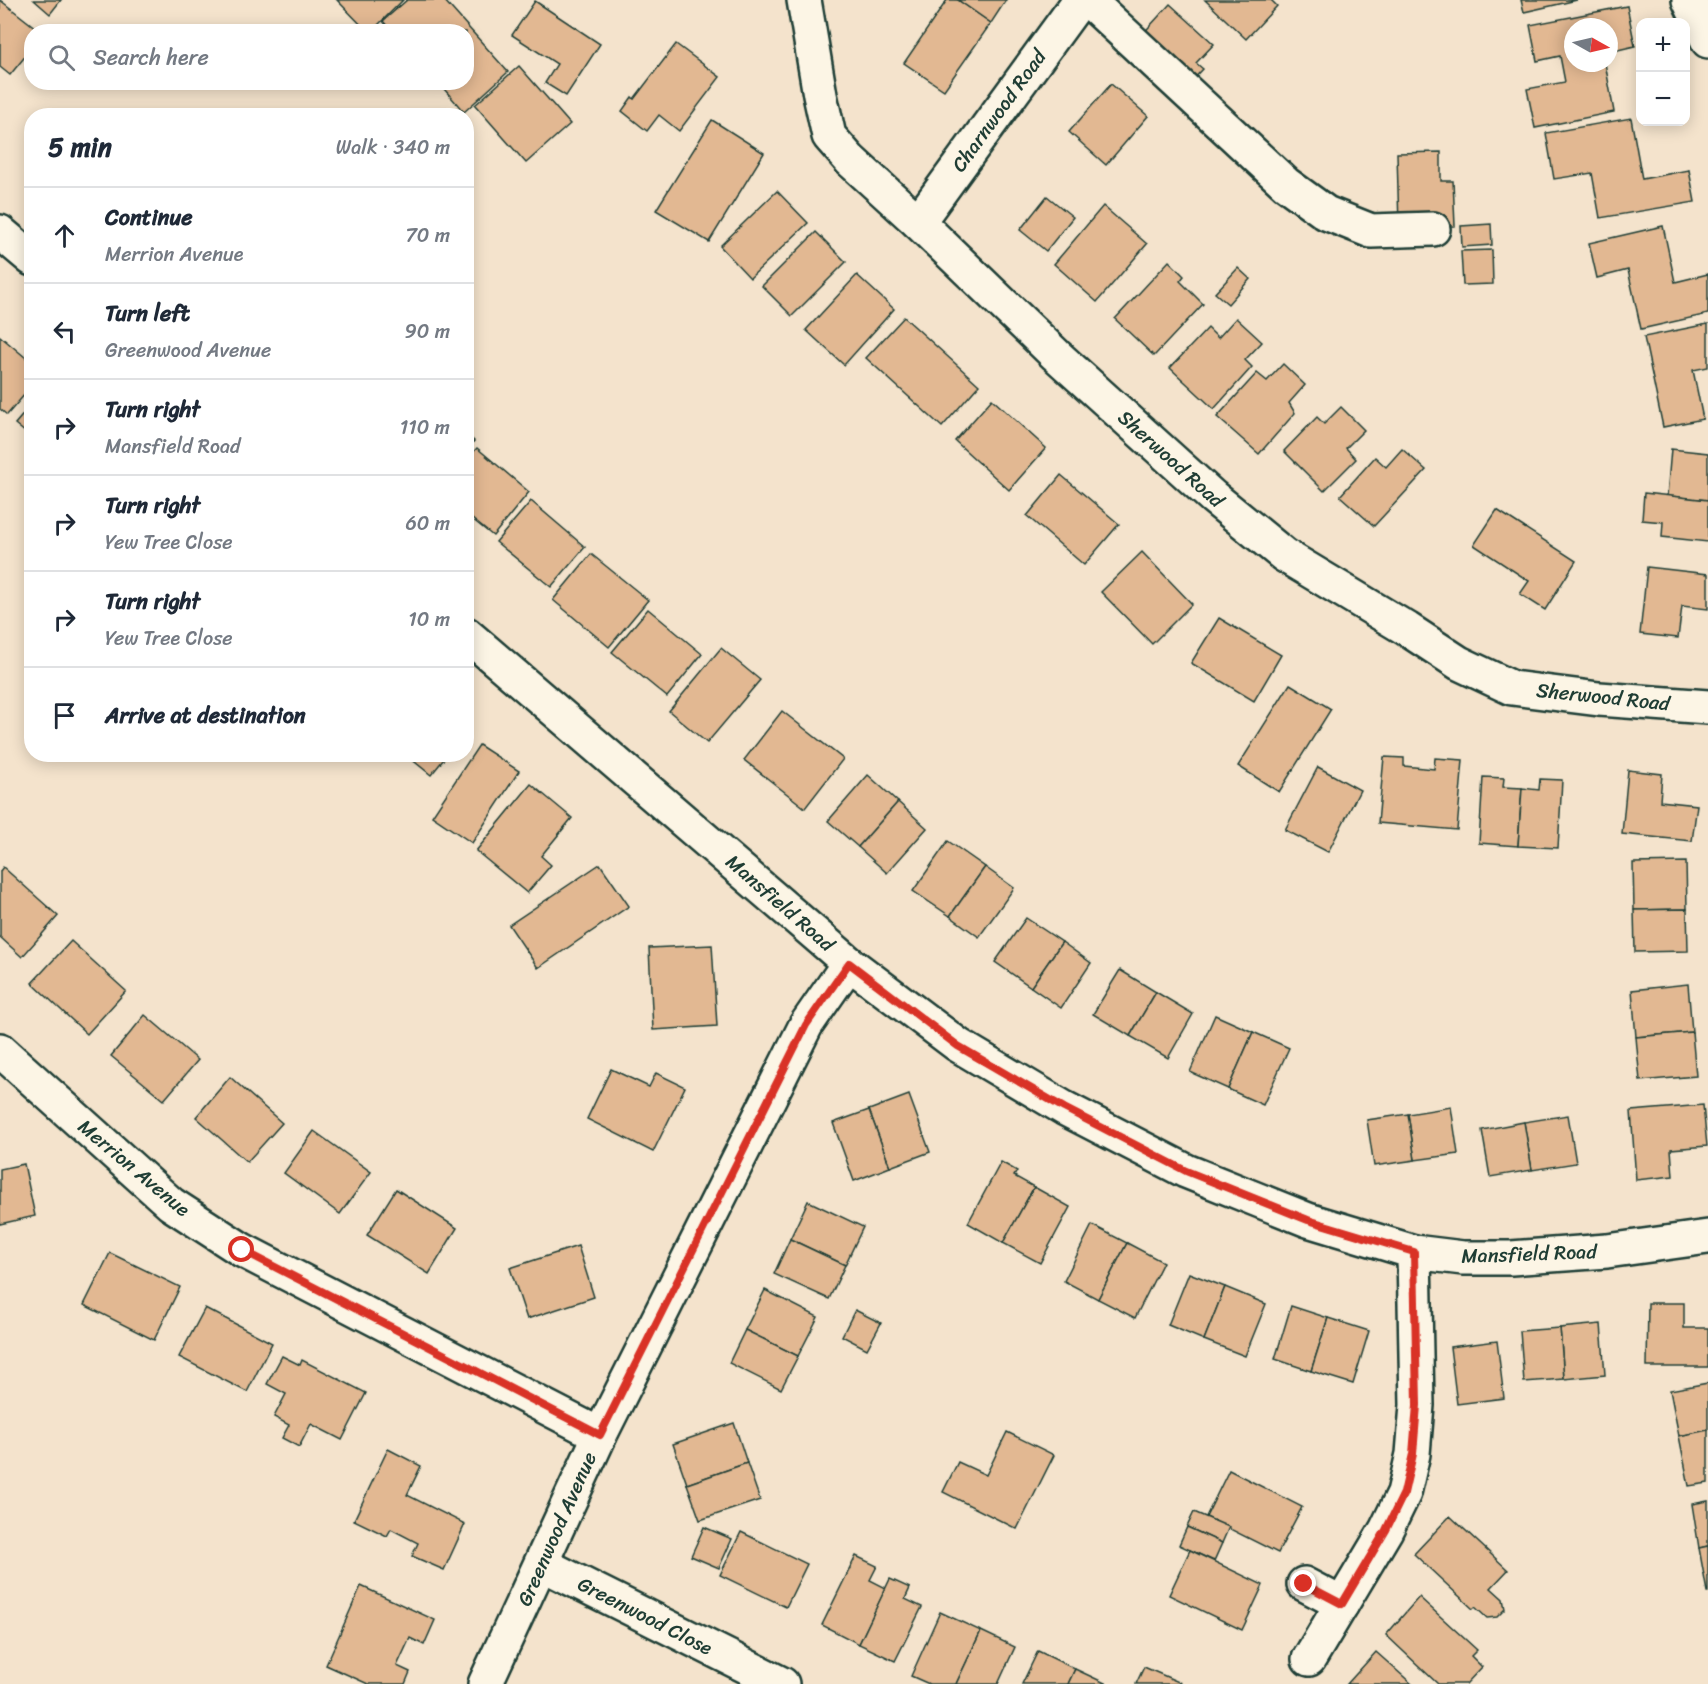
<!DOCTYPE html>
<html lang="en">
<head>
<meta charset="utf-8">
<style>
  :root { --surface:#fff; --page:#f6f6f7; --text:#1f2937; --muted:#747a83; --line:#e0e1e3 }
  body { margin:0; font-family:Sriracha,sans-serif; background:var(--page); color:var(--text) }
  .controls { position:absolute; right:18px; top:18px; display:grid; overflow:hidden; border-radius:12px; box-shadow:0 3px 15px #0003 }
  .controls button { width:54px; height:54px; display:grid; place-items:center; padding:0; border:0; border-bottom:2px solid var(--line); background:var(--surface); color:var(--text); font:30px sans-serif }
  .compass { position:absolute; left:1564px; top:18px; width:54px; height:54px; border-radius:50%; background:var(--surface); box-shadow:0 3px 15px #0003; rotate:98deg }
  .stop { position:absolute; width:18px; height:18px; margin:-14px; border:4px solid #d93025; border-radius:50%; background:#fff }
  .stop.end { background:#d93025; border-color:#fff; box-shadow:0 2px 6px #0008 }
  .list { margin:0; padding:0; list-style:none }
  h2 { display:flex; justify-content:space-between; align-items:center; height:78px; margin:0; padding:0 24px; font-size:26px }
  h2 small { font-size:20px; font-weight:400; color:var(--muted) }
  .list li { display:grid; grid-template-columns:39px 1fr auto; gap:18px; align-items:center; box-sizing:border-box; height:96px; padding:0 24px; border-top:2px solid var(--line) }
  .list b { display:block; font-size:22px; white-space:nowrap }
  .list p { margin:0; font-size:20px; white-space:nowrap; color:var(--muted) }
  .list em { font-size:20px; font-style:normal; color:var(--muted) }
  .icon { flex:none; width:33px; height:33px; fill:none; stroke:currentColor; stroke-width:2; stroke-linecap:round; stroke-linejoin:round }
  .map { position:relative; flex:none; width:1708px; height:1684px; overflow:hidden }
  .search { position:absolute; background:var(--surface); box-shadow:0 3px 15px #0003; left:24px; top:24px; width:450px; height:66px; display:flex; align-items:center; gap:15px; box-sizing:border-box; padding:0 21px; border-radius:24px; color:var(--muted); font-size:22px }
  .panel { position:absolute; background:var(--surface); box-shadow:0 3px 15px #0003; left:24px; top:108px; width:450px; height:654px; border-radius:24px }
  .map>svg:first-child { display:block }
  .building { fill:#e2b892; stroke:#1f3d34; stroke-width:1.5 }
  .lines { fill:none; stroke-linecap:round; stroke-linejoin:round }
  .minor-casing { stroke:#1f3d34; stroke-width:38 }
  .minor { stroke:#fcf5e5; stroke-width:33 }
  .route { stroke:#d93025; stroke-width:8 }
  .labels { text-anchor:middle; dominant-baseline:central; stroke-width:5; stroke-linejoin:round; paint-order:stroke }
  .street-label { font-size:20px; fill:#1f3d34; stroke:#fcf5e5 }
</style>
</head>
<body>
<div class="map">
<svg width="1708" height="1684" viewBox="0 0 1708 1684">
  <rect width="100%" height="100%" fill="#f4e3cc"/>
  <filter id="ink" filterUnits="userSpaceOnUse"><feTurbulence type="fractalNoise" baseFrequency=".0167" numOctaves="2"/><feDisplacementMap in="SourceGraphic" scale="12" xChannelSelector="R" yChannelSelector="G"/><feConvolveMatrix kernelMatrix="1 2 1 2 8 2 1 2 1" color-interpolation-filters="sRGB"/></filter>
  <g filter="url(#ink)">
    <g class="building">
      <polygon points="0,0 41,32 32,32 32,48 10,75 0,67"/>
      <polygon points="34,0 61,0 50,14"/>
      <polygon points="337,0 403,0 371,32 368,32"/>
      <polygon points="407,0 444,0 508,72 464,112 438,82 466,82 466,32 392,32 383,21"/>
      <polygon points="947,0 958,0 991,23 944,90 904,63"/>
      <polygon points="958,0 1006,0 991,23"/>
      <polygon points="1205,0 1271,0 1277,6 1246,39"/>
      <polygon points="1521,0 1577,0 1524,12"/>
      <polygon points="535,1 600,44 566,96 545,83 557,64 512,35"/>
      <polygon points="1170,4 1214,44 1196,63 1203,69 1189,84 1139,38"/>
      <polygon points="1627,6 1635,46 1609,52 1609,27 1573,27 1573,63 1605,63 1614,112 1535,128 1527,89 1565,82 1560,56 1537,61 1530,25"/>
      <polygon points="676,44 720,77 679,131 659,115 647,131 622,111 632,97 634,99"/>
      <polygon points="519,66 570,124 526,163 475,105"/>
      <polygon points="1111,84 1148,116 1106,165 1069,132"/>
      <polygon points="1631,118 1642,179 1689,170 1695,202 1600,218 1592,173 1554,179 1546,133"/>
      <polygon points="712,120 764,153 709,242 656,210"/>
      <polygon points="1441,152 1441,181 1453,181 1455,226 1399,227 1397,153"/>
      <polygon points="777,191 808,223 750,278 720,246"/>
      <polygon points="1047,196 1073,217 1046,251 1020,230"/>
      <polygon points="1103,206 1147,244 1097,302 1054,264"/>
      <polygon points="1491,224 1492,245 1462,247 1461,226"/>
      <polygon points="1663,226 1675,282 1708,274 1708,314 1641,329 1628,270 1597,278 1589,243"/>
      <polygon points="816,232 846,262 792,316 762,286"/>
      <polygon points="1492,250 1493,284 1463,285 1461,251"/>
      <polygon points="1169,261 1184,276 1180,281 1203,304 1154,356 1115,319"/>
      <polygon points="1238,268 1250,279 1228,304 1215,293"/>
      <polygon points="857,275 894,309 844,365 806,330"/>
      <polygon points="904,317 979,385 942,427 866,358"/>
      <polygon points="1236,318 1262,342 1245,360 1252,367 1214,409 1170,368 1208,328 1218,338"/>
      <polygon points="1708,324 1708,367 1693,370 1703,419 1663,427 1644,337"/>
      <polygon points="0,336 32,363 32,386 7,415 0,409"/>
      <polygon points="1283,364 1305,385 1289,403 1295,413 1259,454 1217,417 1257,373 1267,381"/>
      <polygon points="992,399 1046,448 1009,490 955,441"/>
      <polygon points="32,404 32,438 15,424"/>
      <polygon points="1341,407 1364,430 1346,448 1356,459 1324,491 1284,451 1317,417 1324,424"/>
      <polygon points="466,434 474,441 466,450"/>
      <polygon points="477,448 529,492 493,536 466,514 466,460"/>
      <polygon points="1402,449 1426,470 1374,526 1340,496 1375,457 1386,467"/>
      <polygon points="1671,449 1708,453 1708,500 1667,496"/>
      <polygon points="1061,475 1119,524 1084,565 1027,516"/>
      <polygon points="1644,493 1708,500 1708,542 1662,537 1663,522 1642,520"/>
      <polygon points="531,501 585,547 551,587 496,542"/>
      <polygon points="1497,510 1576,561 1545,610 1520,594 1529,581 1474,545"/>
      <polygon points="1142,552 1192,604 1152,644 1101,592"/>
      <polygon points="591,554 648,600 609,647 553,600"/>
      <polygon points="1647,567 1708,574 1708,609 1682,606 1678,638 1640,634"/>
      <polygon points="648,609 702,654 667,697 612,652"/>
      <polygon points="1219,618 1281,655 1254,701 1191,663"/>
      <polygon points="721,648 760,680 707,743 669,711"/>
      <polygon points="1290,684 1331,709 1279,792 1238,766"/>
      <polygon points="782,711 843,759 805,808 744,760"/>
      <polygon points="479,745 519,771 472,843 432,816"/>
      <polygon points="405,754 448,754 431,775"/>
      <polygon points="1384,757 1404,758 1404,766 1434,769 1435,758 1463,760 1457,830 1378,823"/>
      <polygon points="1318,767 1360,790 1328,852 1285,830"/>
      <polygon points="1628,770 1662,774 1660,801 1697,805 1692,841 1622,834"/>
      <polygon points="868,775 898,802 858,847 828,821"/>
      <polygon points="1483,777 1504,778 1503,787 1522,788 1518,846 1479,843"/>
      <polygon points="1540,779 1562,780 1558,848 1518,846 1522,788 1539,790"/>
      <polygon points="531,784 572,818 541,856 551,865 527,893 476,851"/>
      <polygon points="898,802 927,828 887,873 858,847"/>
      <polygon points="948,841 985,867 950,916 913,891"/>
      <polygon points="1686,862 1687,909 1634,910 1633,863"/>
      <polygon points="600,864 629,906 538,968 509,925"/>
      <polygon points="3,867 58,916 22,957 0,937 0,871"/>
      <polygon points="985,867 1014,888 979,937 950,916"/>
      <polygon points="1687,909 1688,951 1635,952 1634,910"/>
      <polygon points="1026,918 1062,942 1031,987 995,962"/>
      <polygon points="71,941 126,991 87,1034 32,983"/>
      <polygon points="1062,942 1091,963 1061,1008 1031,987"/>
      <polygon points="712,945 717,1026 653,1030 649,948"/>
      <polygon points="1120,970 1156,992 1130,1036 1093,1014"/>
      <polygon points="1688,984 1692,1032 1636,1037 1632,990"/>
      <polygon points="1156,992 1193,1014 1168,1058 1130,1036"/>
      <polygon points="145,1015 198,1060 164,1100 111,1056"/>
      <polygon points="1215,1015 1253,1032 1228,1089 1190,1072"/>
      <polygon points="1253,1032 1289,1048 1263,1105 1228,1089"/>
      <polygon points="1692,1032 1696,1076 1640,1081 1636,1037"/>
      <polygon points="611,1069 649,1087 656,1073 685,1087 653,1152 587,1119"/>
      <polygon points="230,1077 282,1123 247,1162 196,1117"/>
      <polygon points="909,1095 930,1152 890,1167 869,1110"/>
      <polygon points="1703,1105 1707,1146 1671,1149 1673,1176 1636,1180 1631,1111"/>
      <polygon points="1451,1107 1458,1154 1415,1160 1408,1114"/>
      <polygon points="869,1110 890,1167 854,1181 833,1123"/>
      <polygon points="1408,1114 1415,1160 1374,1166 1367,1120"/>
      <polygon points="1568,1115 1576,1163 1532,1170 1524,1122"/>
      <polygon points="1524,1122 1532,1170 1490,1177 1482,1130"/>
      <polygon points="314,1131 371,1172 340,1214 284,1173"/>
      <polygon points="1001,1162 1017,1171 1014,1176 1034,1187 1003,1243 968,1223"/>
      <polygon points="24,1164 35,1216 0,1224 0,1169"/>
      <polygon points="1034,1187 1070,1207 1040,1263 1003,1243"/>
      <polygon points="396,1189 457,1228 429,1274 367,1235"/>
      <polygon points="808,1201 863,1227 845,1265 790,1239"/>
      <polygon points="1092,1225 1127,1243 1098,1299 1064,1281"/>
      <polygon points="790,1239 845,1265 829,1299 774,1274"/>
      <polygon points="1127,1243 1163,1262 1135,1318 1098,1299"/>
      <polygon points="578,1246 594,1297 527,1319 510,1268"/>
      <polygon points="110,1253 180,1287 154,1340 84,1305"/>
      <polygon points="1189,1273 1225,1287 1204,1340 1168,1325"/>
      <polygon points="1225,1287 1266,1304 1245,1356 1204,1340"/>
      <polygon points="765,1290 818,1317 798,1356 745,1330"/>
      <polygon points="1648,1303 1684,1303 1684,1328 1708,1328 1708,1367 1647,1367"/>
      <polygon points="1291,1306 1328,1318 1311,1371 1275,1359"/>
      <polygon points="205,1308 272,1343 247,1392 179,1357"/>
      <polygon points="855,1310 881,1323 867,1349 842,1336"/>
      <polygon points="1328,1318 1369,1331 1353,1384 1311,1371"/>
      <polygon points="1601,1324 1605,1375 1564,1379 1560,1328"/>
      <polygon points="1560,1328 1564,1379 1524,1382 1520,1331"/>
      <polygon points="745,1330 798,1356 781,1389 729,1363"/>
      <polygon points="1497,1341 1504,1398 1457,1404 1450,1347"/>
      <polygon points="282,1356 300,1365 302,1360 366,1393 342,1440 311,1424 299,1447 282,1438 289,1425 274,1417 286,1394 267,1384"/>
      <polygon points="1708,1383 1708,1430 1679,1436 1670,1390"/>
      <polygon points="734,1423 747,1463 687,1484 673,1444"/>
      <polygon points="1708,1430 1708,1483 1689,1486 1679,1436"/>
      <polygon points="1007,1432 1054,1455 1017,1529 943,1492 958,1462 986,1475"/>
      <polygon points="388,1449 421,1466 407,1495 465,1524 444,1570 412,1556 418,1543 391,1529 387,1536 354,1520"/>
      <polygon points="747,1463 760,1500 700,1520 687,1484"/>
      <polygon points="1229,1470 1302,1507 1278,1553 1206,1517"/>
      <polygon points="1708,1501 1708,1546 1699,1548 1692,1504"/>
      <polygon points="1194,1512 1229,1527 1222,1543 1187,1527"/>
      <polygon points="1450,1516 1508,1570 1491,1588 1503,1599 1505,1609 1497,1617 1487,1618 1475,1607 1473,1609 1414,1554"/>
      <polygon points="704,1527 732,1539 719,1568 691,1556"/>
      <polygon points="1187,1527 1222,1543 1214,1561 1179,1545"/>
      <polygon points="741,1532 807,1564 786,1607 720,1575"/>
      <polygon points="1708,1546 1708,1592 1707,1592 1699,1548"/>
      <polygon points="1190,1550 1263,1585 1242,1630 1169,1595"/>
      <polygon points="856,1556 877,1566 870,1580 886,1588 859,1644 822,1625"/>
      <polygon points="890,1579 910,1588 905,1599 922,1607 895,1661 859,1644"/>
      <polygon points="361,1586 435,1620 424,1645 410,1638 397,1666 410,1672 405,1684 368,1684 326,1665"/>
      <polygon points="1419,1597 1477,1650 1471,1656 1482,1667 1466,1684 1438,1684 1386,1635"/>
      <polygon points="940,1612 981,1631 956,1684 929,1684 911,1676"/>
      <polygon points="981,1631 1015,1647 998,1684 956,1684"/>
      <polygon points="1038,1651 1075,1669 1068,1684 1022,1684"/>
      <polygon points="1376,1652 1412,1684 1347,1684"/>
      <polygon points="1144,1667 1181,1683 1181,1684 1136,1684"/>
      <polygon points="1075,1669 1107,1684 1068,1684"/>
    </g>
    <g class="lines">
      <defs>
        <g id="minor">
          <polyline points="804,0 820,95 829,136 850,160 918,222 1056,355 1213,497 1284,555 1407,629 1459,663 1512,688 1599,699 1708,707"/>
          <polyline points="1088,0 1286,184 1326,213 1371,231 1433,229"/>
          <polyline points="1689,0 1708,41"/>
          <polyline points="918,222 1080,0"/>
          <polyline points="0,232 32,259"/>
          <polyline points="466,634 849,963 958,1045 1064,1108 1186,1171 1308,1220 1414,1252 1463,1258 1511,1258 1607,1251 1708,1237"/>
          <polyline points="0,1050 171,1204 242,1250 600,1435"/>
          <polyline points="542,1564 782,1684"/>
          <polyline points="1304,1584 1342,1604"/>
          <polyline points="1309,1659 1386,1530 1404,1493 1413,1454 1417,1405 1414,1252"/>
          <polyline points="485,1684 600,1435 806,1025 849,963"/>
        </g>
      </defs>
      <use href="#minor" class="minor-casing"/>
      <use href="#minor" class="minor"/>
    </g>
  </g>
  <g class="lines" filter="url(#ink)">
    <polyline class="route" points="242,1250 600,1435 806,1025 849,963 958,1046 1064,1108 1186,1171 1308,1220 1414,1252 1417,1405 1413,1454 1404,1493 1386,1530 1342,1604 1304,1584"/>
  </g>
  <g class="labels">
    <g class="street-label">
      <text transform="translate(999 111) rotate(-54)">Charnwood Road</text>
      <text transform="translate(1171 459) rotate(42)">Sherwood Road</text>
      <text transform="translate(1603 697) rotate(6)">Sherwood Road</text>
      <text transform="translate(780 903) rotate(41)">Mansfield Road</text>
      <text transform="translate(134 1168) rotate(40)">Merrion Avenue</text>
      <text transform="translate(1529 1254) rotate(-2)">Mansfield Road</text>
      <text transform="translate(557 1529) rotate(-66)">Greenwood Avenue</text>
      <text transform="translate(645 1616) rotate(27)">Greenwood Close</text>
    </g>
  </g>
</svg>
<div class="controls">
<button>+</button>
<button>−</button>
</div>
<svg class="compass" viewBox="-18 -18 36 36"><path d="M0-13l5 13h-10z" fill="#e53935"/><path d="M0 13l5-13h-10z" fill="#747a83"/></svg>
<div class="stop" style="left:242px;top:1250px"></div>
<div class="stop end" style="left:1304px;top:1584px"></div>
<div class="search"><svg class="icon" aria-label="search" viewBox="0 0 24 24"><circle cx="10" cy="10" r="6"/><path d="M15 15l6 6"/></svg>Search here</div>
<section class="panel">
<h2>5 min<small>Walk · 340 m</small></h2>
<ul class="list">
<li><svg class="icon" aria-label="ahead" viewBox="0 0 24 24"><path d="M12 20V5M6 11l6-6 6 6"/></svg><div><b>Continue</b><p>Merrion Avenue</p></div><em>70 m</em></li>
<li><svg class="icon" aria-label="left" viewBox="0 0 24 24"><path d="M17 20v-9H6M10 6l-5 5 5 5"/></svg><div><b>Turn left</b><p>Greenwood Avenue</p></div><em>90 m</em></li>
<li><svg class="icon" aria-label="right" viewBox="0 0 24 24"><path d="M7 20v-9h11M14 6l5 5-5 5"/></svg><div><b>Turn right</b><p>Mansfield Road</p></div><em>110 m</em></li>
<li><svg class="icon" aria-label="right" viewBox="0 0 24 24"><path d="M7 20v-9h11M14 6l5 5-5 5"/></svg><div><b>Turn right</b><p>Yew Tree Close</p></div><em>60 m</em></li>
<li><svg class="icon" aria-label="right" viewBox="0 0 24 24"><path d="M7 20v-9h11M14 6l5 5-5 5"/></svg><div><b>Turn right</b><p>Yew Tree Close</p></div><em>10 m</em></li>
<li><svg class="icon" aria-label="arrive" viewBox="0 0 24 24"><path d="M6 21V4h12l-3 4 3 4H6"/></svg><div><b>Arrive at destination</b></div></li>
</ul>
</section>
</div>
</body>
</html>
